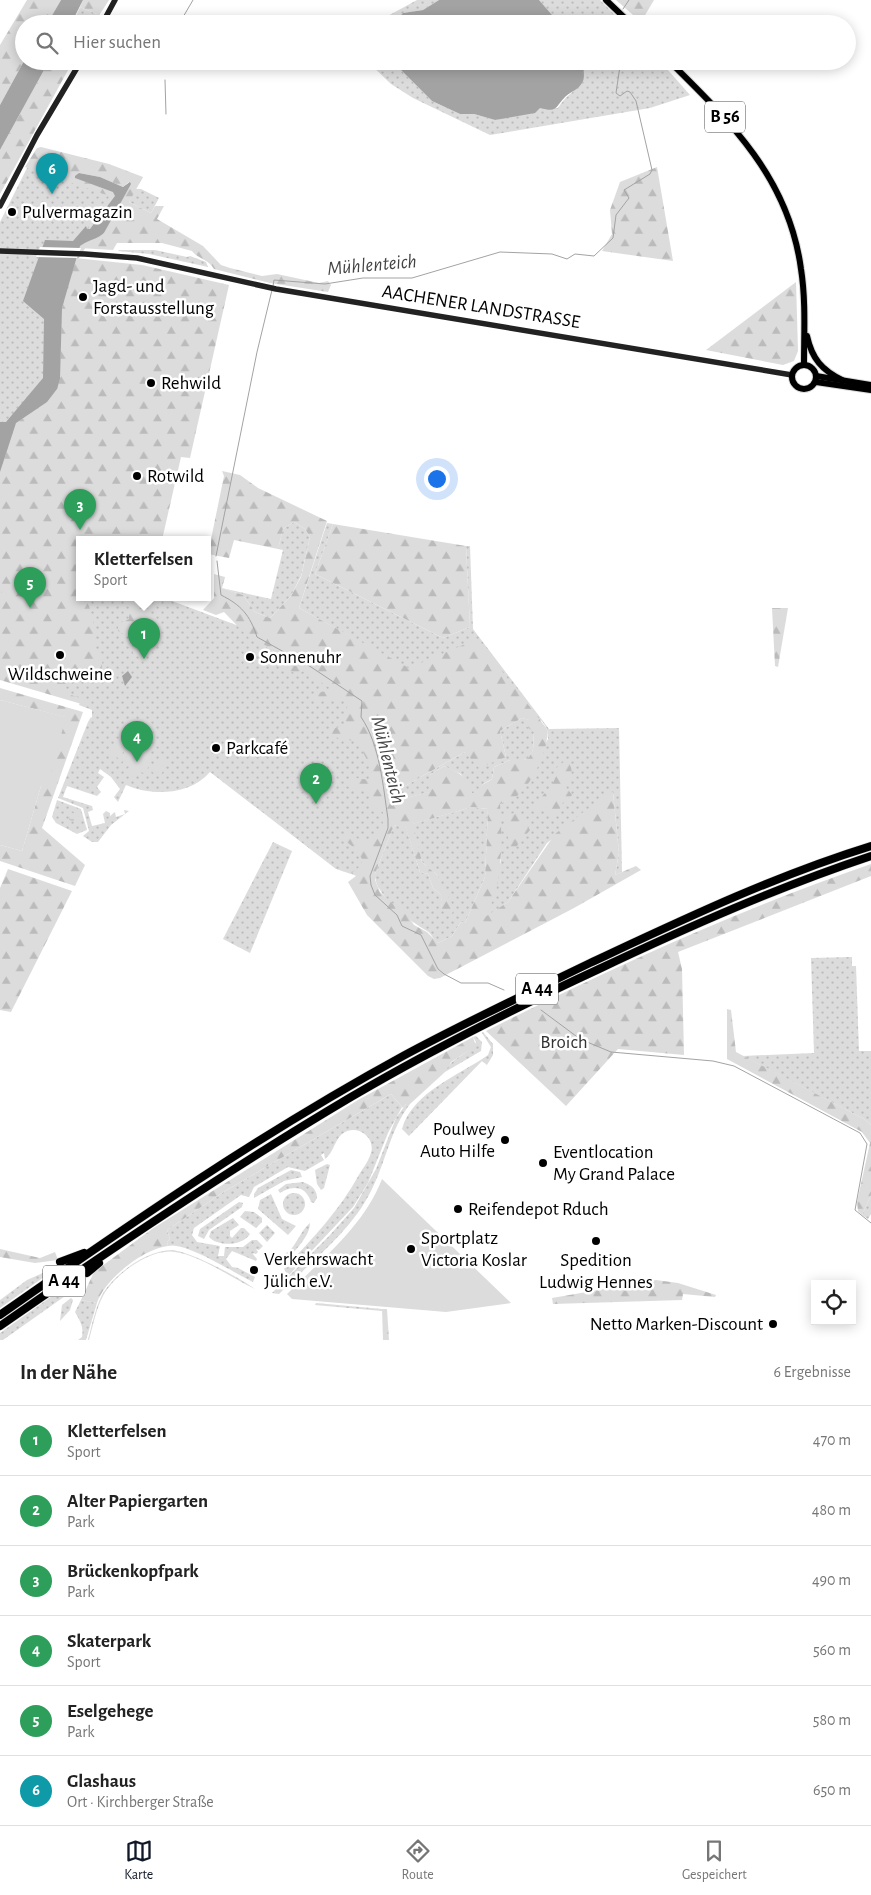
<!DOCTYPE html>
<html lang="de">
<head>
<meta charset="utf-8">
<style>
  :root { --surface:#fff; --page:#f2f2f2; --text:#222; --muted:#767676; --line:#e0e0e0; --accent:#111827 }
  body { margin:0; font-family:"Alegreya Sans",sans-serif; background:var(--page); color:var(--text) }
  .controls { position:absolute; right:15px; bottom:15px; display:grid; overflow:hidden; border-radius:0px; box-shadow:0 2px 12px #0003 }
  .controls button { width:45px; height:45px; display:grid; place-items:center; padding:0; border:0; border-bottom:1px solid var(--line); background:var(--surface); color:var(--text); font:25px sans-serif }
  .you { position:absolute; left:436px; top:478px; width:18px; height:18px; margin:-12px; border:4px solid #fff; border-radius:50%; background:#1a73e8; box-shadow:0 0 0 8px #1a73e833 }
  .badge { display:grid; place-items:center; width:32px; height:32px; border-radius:50%; background:var(--accent); color:#fff; font-size:16px; font-weight:700 }
  .pin { position:absolute; translate:-50% -41px; filter:drop-shadow(0 1px 2px #0008) }
  .pin::after { content:''; position:absolute; top:26px; width:18px; height:15px; background:inherit; clip-path:polygon(0 0,100% 0,50% 100%) }
  .popup { position:absolute; left:76px; top:536px; width:135px; height:65px; box-sizing:border-box; display:grid; place-content:center; border-radius:0px; background:var(--surface); filter:drop-shadow(0 1px 4px #0005); font-size:16px; white-space:nowrap; color:var(--muted) }
  .popup b { font-size:19px; color:var(--text) }
  .popup::after { content:''; position:absolute; left:50%; top:100%; margin-left:-10px; border:10px solid transparent; border-top-color:var(--surface) }
  .list { margin:0; padding:0; list-style:none }
  h2 { display:flex; justify-content:space-between; align-items:center; height:65px; margin:0; padding:0 20px; font-size:21px }
  h2 small { font-size:16px; font-weight:400; color:var(--muted) }
  .list li { display:grid; grid-template-columns:32px 1fr auto; gap:15px; align-items:center; box-sizing:border-box; height:70px; padding:0 20px; border-top:1px solid var(--line) }
  .list b { display:block; font-size:19px; white-space:nowrap }
  .list p { margin:0; font-size:16px; white-space:nowrap; color:var(--muted) }
  .list em { font-size:16px; font-style:normal; color:var(--muted) }
  .icon { flex:none; width:28px; height:28px; fill:none; stroke:currentColor; stroke-width:2; stroke-linecap:round; stroke-linejoin:round }
  .map { position:relative; flex:none; width:871px; height:1340px; overflow:hidden }
  .search { position:absolute; background:var(--surface); box-shadow:0 2px 12px #0003; left:15px; right:15px; top:15px; height:55px; display:flex; align-items:center; gap:12px; box-sizing:border-box; padding:0 18px; border-radius:28px; color:var(--muted); font-size:19px }
  .sheet { height:485px; background:var(--surface) }
  nav { display:flex; justify-content:space-around; align-items:center; box-sizing:border-box; height:70px; border-top:1px solid var(--line); background:var(--surface); font-size:14px; color:var(--muted) }
  nav a { display:grid; justify-items:center; gap:2px }
  nav .on { color:var(--accent) }
  .map>svg:first-child { display:block }
  .green { fill:url(#green-dots) }
  .forest { fill:url(#forest-firs); fill-rule:evenodd }
  .wetland { fill:url(#wetland-marsh) }
  .pitch { fill:#dcdcdc }
  .water { fill:#a3a3a3 }
  .pier { fill:#fff }
  .lines { fill:none; stroke-linecap:round; stroke-linejoin:round }
  .stream { stroke:#a3a3a3; stroke-width:1 }
  .primary-casing { stroke:#dbdbdb; stroke-width:8 }
  .highway-casing { stroke:#dbdbdb; stroke-width:9 }
  .secondary { stroke:#222; stroke-width:5.5 }
  .primary { stroke:#000; stroke-width:6 }
  .highway { stroke:#000; stroke-width:8 }
  .poi-dot { fill:#000; stroke:#fff; stroke-width:2 }
  .labels { text-anchor:middle; dominant-baseline:central; stroke-width:5; stroke-linejoin:round; paint-order:stroke }
  .shield { fill:#fff; stroke:#4c4c4c; stroke-width:1 }
  .shield-label { font-size:18px; font-weight:bold; fill:#000 }
  .poi-label { font-size:19px; fill:#000; stroke:#fff; text-anchor:start }
  .street-label { font-size:19px; fill:#000; stroke:#fff }
  .park-label { font-size:19px; fill:#333; stroke:#fff }
  .water-label { font-size:20px; font-style:italic; fill:#444; stroke:#fff }
</style>
</head>
<body>
<div class="map">
<svg width="871" height="1340" viewBox="0 0 871 1340">
  <defs>
    <pattern id="green-dots" width="8" height="8" patternUnits="userSpaceOnUse" patternTransform="scale(1.25)"><rect width="8" height="8" fill="#dcdcdc"/><path d="M2 2h.1M6 6h.1" fill="none" stroke="#bbb" stroke-width="1.8" stroke-linecap="round"/></pattern>
    <pattern id="forest-firs" width="22" height="20" patternUnits="userSpaceOnUse" patternTransform="scale(1.25)"><rect width="22" height="20" fill="#dcdcdc"/><path d="M5 1l3.5 6h-7zM16 11l3.5 6h-7z" fill="#bbb"/></pattern>
    <pattern id="wetland-marsh" width="20" height="14" patternUnits="userSpaceOnUse" patternTransform="scale(1.25)"><rect width="20" height="14" fill="#dcdcdc"/><path d="M1 5h8M5 5V1M11 12h8M15 12V8" fill="none" stroke="#bbb"/></pattern>
  </defs>
  <rect width="100%" height="100%" fill="#fff"/>
  <g class="green">
    <polygon points="417,0 439,0 423,10 403,13 392,24 373,24"/>
    <polygon points="539,0 600,0 624,24 560,24"/>
    <polygon points="80,7 97,14 100,14 95,24 72,24"/>
    <path d="M367,61H392L432,101L460,114H474L495,120L540,108H558C573,85 584,94 583,61H660L690,95L650,108L490,135L413,98L391,84Z"/>
    <path d="M29,164L120,192L76,263L80,598H164L255,632L361,695L388,820L371,866L357,876L336,869L210,772C189,796 151,796 126,785L118,802L114,797L120,789L111,777L100,769L98,773L104,777L97,787L101,792L97,796L67,786L63,797L92,806L93,810L88,812L92,826L105,823L103,814L106,811L110,813V816L115,812L116,817L125,814L124,810L129,811L111,825L98,842H92L83,836L89,831L83,808L58,798L88,722L91,717L92,718V710L79,705L80,702L0,679V222Z"/>
    <polygon points="135,189 141,189 159,198 151,213 129,202"/>
    <polygon points="119,250 155,250 187,257 190,256 206,262 208,267 149,254 118,251"/>
    <polygon points="294,522 305,529 310,537 301,576 291,596 270,618 255,612 243,595 222,588 271,599 283,550 278,549 283,529"/>
    <polygon points="327,523 333,524 315,574 443,638 470,627 466,546 470,546 473,629 549,729 619,728 622,872 615,875 619,853 613,792 547,843 508,902 470,928 468,927 501,862 499,804 515,797 548,739 547,729 542,721 409,669 299,608"/>
    <polygon points="522,718 530,720 534,732 533,750 529,757 524,760 510,760 494,767 492,779 483,784 477,793 472,793 461,774 444,766 430,775 430,792 394,801 389,800 389,795 465,752 506,757 500,731"/>
    <polygon points="57,800 81,809 87,830 77,834 56,823 52,817"/>
    <path d="M472,807L488,809L485,877L465,923L461,922L452,936L438,943C433,940 432,934 427,931C411,922 373,894 375,874L392,830L396,825H405L420,872L428,874L433,888L441,895L442,909L441,884L437,875L422,862L412,824Z"/>
    <polygon points="273,842 292,851 250,953 223,939"/>
    <polygon points="852,957 852,966 856,966 859,1051 871,1051 871,1125 864,1119 743,1056 814,1053 811,958"/>
    <path d="M483,1032L493,1044V1055L487,1065L482,1061L409,1136L402,1129C412,1092 460,1075 488,1055L491,1047L482,1033Z"/>
    <path d="M476,1036L482,1042L481,1051L445,1072C448,1059 469,1055 476,1042L473,1037Z"/>
    <path d="M391,1094L402,1107L388,1133L368,1183L353,1207L288,1276L284,1269C312,1239 340,1210 360,1173C364,1167 369,1160 371,1153C376,1136 355,1123 342,1134C334,1141 334,1152 325,1159L324,1153L321,1155L324,1160L305,1171L288,1167L254,1187L249,1197L241,1195L194,1228L192,1235L197,1242L220,1246L218,1256H224L225,1247H243L252,1240H257L263,1246L259,1250L256,1249L258,1252L256,1254L252,1253L257,1259L256,1261L232,1251L226,1259L232,1267L238,1268L255,1277L253,1282C236,1274 185,1241 168,1246L167,1242L170,1239L167,1230L225,1191Z"/>
    <path d="M406,1104H410C390,1130 386,1162 371,1191C352,1230 313,1260 282,1291L279,1294L272,1293L329,1236L354,1208L376,1169L396,1118Z"/>
    <polygon points="327,1164 330,1165 324,1188 321,1190 317,1184 315,1170"/>
    <polygon points="291,1170 300,1172 302,1177 284,1181 254,1198 254,1194 258,1188"/>
    <path d="M303,1182C311,1185 317,1189 317,1198L314,1203L311,1202C306,1186 293,1185 280,1193L278,1190L286,1184Z"/>
    <circle cx="294" cy="1204" r="11"/>
    <polygon points="271,1194 282,1219 296,1226 288,1235 258,1209 260,1200"/>
    <polygon points="871,1195 871,1214 868,1219 862,1215"/>
    <polygon points="239,1202 243,1203 242,1207 209,1230 204,1239 198,1236 200,1229"/>
    <polygon points="245,1211 254,1212 262,1218 262,1222 256,1228 240,1217"/>
    <path d="M233,1218L239,1225L230,1231V1236L232,1238L241,1228H244L250,1234C243,1246 218,1247 209,1237L211,1231Z"/>
    <path d="M310,1223C310,1238 290,1256 280,1266H277L274,1264H277C282,1258 282,1256 289,1251C295,1247 301,1230 310,1223Z"/>
    <polygon points="267,1225 275,1233 267,1242 259,1233"/>
    <path d="M172,1250C191,1252 239,1277 255,1289C232,1278 199,1255 175,1252C150,1248 114,1275 103,1296C96,1309 93,1326 89,1340H88C92,1325 95,1309 102,1295C114,1274 147,1250 172,1250Z"/>
    <polygon points="61,1265 54,1270 0,1308 0,1300 27,1280"/>
    <polygon points="83,1274 75,1289 3,1340 0,1340 0,1333"/>
    <polygon points="71,1298 73,1300 70,1310 60,1321 62,1305"/>
    <path d="M81,1300L97,1303L86,1340H78L82,1337C84,1327 80,1321 75,1312Z"/>
    <polygon points="316,1303 382,1309 382,1311 315,1305"/>
  </g>
  <g class="forest">
    <polygon points="27,0 61,0 47,24 24,24 24,61 0,105 0,45"/>
    <polygon points="83,0 109,0 100,14 97,14 80,7"/>
    <polygon points="616,0 654,0 641,22"/>
    <polygon points="49,61 73,61 0,194 0,150"/>
    <path d="M41,147L109,164L143,177L129,202L151,213L155,206H164L157,219L203,246L221,265L230,268L262,276L277,274L319,283L328,281L331,285L328,292L270,283L214,269C208,259 198,259 192,251L162,243H117L113,250L79,248C85,239 97,240 104,233L129,182L123,187L100,177L79,173L76,178L113,192L115,196L87,230L86,226L110,196L25,167L37,148Z"/>
    <polygon points="657,167 673,261 602,251 612,234 610,210 620,182"/>
    <polygon points="75,258 142,265 229,285 190,458 181,457 162,540 80,540 80,579 76,580 80,598 84,598 89,606 93,619 96,651 103,654 101,676 90,677 86,674 87,668 81,666 75,671 64,690 65,693 86,700 85,705 0,680 0,596 3,589 0,587 0,472 16,423 47,402 57,389 60,379 62,308 71,281"/>
    <polygon points="796,282 798,351 794,361 783,365 706,350"/>
    <path d="M222,471L240,475L258,488L327,521L299,608L409,668L477,639L547,729C550,747 531,788 514,798C510,800 504,802 500,804C502,832 504,890 486,913C481,919 474,924 468,928L508,902L555,834L608,793L613,792L619,853L615,875L636,866L641,870L574,908L440,978L434,979L428,976L367,915L348,882L356,876L352,872L361,866L362,859L356,849L344,840V836L348,832L361,841H371C386,829 382,829 383,812L372,806L368,792L348,786L347,781L351,777L369,780L372,770L358,742L329,736L327,732L330,729L345,726L348,700L314,701L311,698L312,694L333,690L304,671L297,674L290,671L267,653V646L249,638L224,612L216,615L203,610L214,598V574L225,577L222,588L243,595L255,612L270,618L291,596L301,577L310,537L305,529L294,522L283,529L278,549L234,540L229,558L208,554L224,476ZM522,718L529,720L526,726L534,732L533,750L529,757L524,760H510L494,767L492,779C486,784 478,784 477,793H472C470,778 457,771 444,766L430,775L429,792L394,801L389,800V795L465,752L479,768L506,757L500,731ZM472,807L488,809L485,877L465,923L461,922L452,936L438,943L427,932L414,925L404,910L392,903L380,892L375,880V874L392,830L396,825L405,826L420,872L428,874L433,888L441,895L442,909L451,914L453,912V906L437,875L422,862L413,824Z"/>
    <polygon points="333,524 466,546 470,627 443,638 315,574"/>
    <polygon points="130,598 149,598 149,650 133,653 132,638 118,631 118,624 129,619"/>
    <polygon points="772,608 788,608 778,667 775,666"/>
    <polygon points="0,688 83,712 42,828 85,865 75,886 0,861 0,845 22,851 41,786 65,717 0,700"/>
    <path d="M566,760C576,770 570,776 566,787L572,795C567,802 560,801 560,811L554,817H550L546,807L535,810C538,792 558,791 555,769Z"/>
    <polygon points="518,812 530,830 511,853 504,816"/>
    <path d="M871,864V876L678,952L682,969L684,1055L618,1049L566,1106L486,1031C611,968 738,910 871,864Z"/>
    <polygon points="8,869 72,891 11,1012 0,1010 0,888"/>
    <polygon points="727,1009 731,1010 736,1052 864,1119 871,1125 871,1195 862,1215 858,1211 857,1202 870,1143 862,1132 727,1059"/>
    <path d="M473,1037L476,1046L451,1062L445,1072L410,1104H406L403,1108L391,1094L225,1191L167,1230L170,1239L167,1242L168,1246C144,1248 104,1280 97,1303L81,1300L94,1272L152,1229L358,1100Z"/>
    <polygon points="0,1249 40,1258 55,1252 58,1260 35,1263 0,1257"/>
    <polygon points="656,1280 678,1283 716,1295 715,1297 683,1294 682,1300 553,1304 552,1298"/>
    <polygon points="382,1309 387,1309 389,1340 383,1340"/>
  </g>
  <polygon class="wetland" points="71,812 82,819 80,824 69,820"/>
  <g class="pitch">
    <polygon points="0,700 66,717 50,776 41,786 22,851 0,845"/>
    <polygon points="117,739 127,743 120,759 110,754"/>
    <polygon points="133,747 153,757 146,772 143,773 138,770 132,776 128,775 130,772 127,769 130,766 122,764"/>
    <polygon points="159,758 168,763 160,776 152,772"/>
    <path d="M382,1179L511,1303L446,1312L292,1299L287,1294C322,1259 364,1226 382,1179Z"/>
  </g>
  <g class="water">
    <polygon points="61,0 83,0 71,24 47,24"/>
    <polygon points="439,0 539,0 560,24 392,24 403,13 423,10"/>
    <polygon points="24,61 49,61 0,150 0,105"/>
    <path d="M392,61H583C583,67 585,76 583,81C579,90 571,91 565,97C555,107 558,113 540,108L535,113L495,120L474,114H460L432,101Z"/>
    <path d="M79,173L100,177L123,187L130,182L131,184L104,233C98,239 88,240 80,246L62,308L60,379L57,389L47,402L16,423L0,472V422H6L43,378L44,319L23,301L45,240L73,241L86,226L87,229H90L115,196L113,192L75,178V176Z"/>
    <polygon points="128,671 132,677 125,686 122,676"/>
  </g>
  <polygon class="pier" points="40,247 81,248 77,258 36,257"/>
  <g class="lines">
    <g class="stream">
      <polyline points="623,9 629,0"/>
      <polyline points="179,24 193,0"/>
      <polyline points="613,24 618,17"/>
      <polyline points="164,62 164,61"/>
      <polyline points="165,80 166,114"/>
      <polyline points="273,286 274,280 325,284 363,278 412,278 500,252 552,254 567,259 575,254 594,256 613,238 616,215 629,198 624,190 650,174 652,170 636,101 630,92 627,91 620,96 616,93 620,66 613,63 614,61"/>
      <polyline points="216,556 257,352 272,290"/>
      <path d="M217,561L221,595C241,605 250,615 257,637L311,667L362,701L361,717C380,745 383,786 388,819V828L370,876L371,885L375,895L397,915L402,926L421,935L438,969L444,974L461,983H488L504,990"/>
      <polyline points="541,1010 580,1039 611,1052 713,1061 734,1066 860,1133 867,1144 855,1210 871,1223"/>
    </g>
    <defs>
      <g id="primary">
        <polyline points="606,0 631,24"/>
        <path d="M669,61C731,122 789,179 801,269C806,301 804,333 804,365"/>
        <path d="M807,336C812,359 822,370 842,380"/>
        <circle cx="804" cy="377" r="12"/>
        <polyline points="816,376 871,385"/>
        <polyline points="816,382 871,390"/>
      </g>
      <g id="highway">
        <polyline points="60,1262 84,1253"/>
        <polyline points="87,1273 99,1263"/>
        <path d="M0,1315C131,1223 262,1133 403,1056C464,1023 528,993 590,963C682,920 774,876 871,846"/>
        <path d="M0,1326C115,1246 231,1168 351,1097C431,1050 515,1008 599,969C688,927 778,887 871,856"/>
      </g>
    </defs>
    <use href="#primary" class="primary-casing"/>
    <use href="#highway" class="highway-casing"/>
    <g class="secondary">
      <polyline points="102,24 115,0"/>
      <polyline points="0,206 37,135 81,61"/>
      <polyline points="0,251 85,254 137,258 276,289 792,375"/>
    </g>
    <use href="#primary" class="primary"/>
    <use href="#highway" class="highway"/>
  </g>
  <g class="poi-dot">
    <circle cx="12" cy="212" r="5"/>
    <circle cx="83" cy="297" r="5"/>
    <circle cx="151" cy="383" r="5"/>
    <circle cx="137" cy="476" r="5"/>
    <circle cx="60" cy="655" r="5"/>
    <circle cx="250" cy="657" r="5"/>
    <circle cx="216" cy="748" r="5"/>
    <circle cx="505" cy="1140" r="5"/>
    <circle cx="543" cy="1163" r="5"/>
    <circle cx="458" cy="1209" r="5"/>
    <circle cx="596" cy="1241" r="5"/>
    <circle cx="411" cy="1249" r="5"/>
    <circle cx="254" cy="1270" r="5"/>
    <circle cx="773" cy="1324" r="5"/>
  </g>
  <g class="labels">
    <g class="shield">
      <rect x="705" y="101.5" width="40" height="31" rx="4"/>
      <rect x="516" y="973.5" width="42" height="31" rx="4"/>
      <rect x="43" y="1265.5" width="42" height="31" rx="4"/>
    </g>
    <g class="shield-label">
      <text x="725" y="117">B 56</text>
      <text x="537" y="989">A 44</text>
      <text x="64" y="1281">A 44</text>
    </g>
    <g class="poi-label">
      <text x="22" y="212">Pulvermagazin</text>
      <text x="93" y="286">Jagd- und<tspan x="93" dy="22">Forstausstellung</tspan></text>
      <text x="161" y="383">Rehwild</text>
      <text x="147" y="476">Rotwild</text>
      <text x="260" y="657">Sonnenuhr</text>
      <text x="60" y="674" text-anchor="middle">Wildschweine</text>
      <text x="226" y="748">Parkcafé</text>
      <text x="495" y="1129" text-anchor="end">Poulwey<tspan x="495" dy="22">Auto Hilfe</tspan></text>
      <text x="553" y="1152">Eventlocation<tspan x="553" dy="22">My Grand Palace</tspan></text>
      <text x="468" y="1209">Reifendepot Rduch</text>
      <text x="421" y="1238">Sportplatz<tspan x="421" dy="22">Victoria Koslar</tspan></text>
      <text x="264" y="1259">Verkehrswacht<tspan x="264" dy="22">Jülich e.V.</tspan></text>
      <text x="596" y="1260" text-anchor="middle">Spedition<tspan x="596" dy="22">Ludwig Hennes</tspan></text>
      <text x="763" y="1324" text-anchor="end">Netto Marken-Discount</text>
    </g>
    <g class="street-label">
      <text transform="translate(481 307) rotate(9)">AACHENER LANDSTRASSE</text>
    </g>
    <g class="park-label">
      <text x="564" y="1042">Broich</text>
    </g>
    <g class="water-label">
      <text transform="translate(372 265) rotate(-5)">Mühlenteich</text>
      <text transform="translate(388 760) rotate(76)">Mühlenteich</text>
    </g>
  </g>
</svg>
<div class="controls">
<button><svg class="icon" aria-label="locate" viewBox="0 0 24 24"><circle cx="12" cy="12" r="6"/><path d="M12 2v4M12 18v4M2 12h4M18 12h4"/></svg></button>
</div>
<div class="you"></div>
<div class="pin badge" style="left:144px;top:659px;background:#2e9e5b">1</div>
<div class="popup"><b>Kletterfelsen</b>Sport</div>
<div class="pin badge" style="left:316px;top:804px;background:#2e9e5b">2</div>
<div class="pin badge" style="left:80px;top:530px;background:#2e9e5b">3</div>
<div class="pin badge" style="left:137px;top:762px;background:#2e9e5b">4</div>
<div class="pin badge" style="left:30px;top:608px;background:#2e9e5b">5</div>
<div class="pin badge" style="left:52px;top:194px;background:#0f9aa8">6</div>
<div class="search"><svg class="icon" aria-label="search" viewBox="0 0 24 24"><circle cx="10" cy="10" r="6"/><path d="M15 15l6 6"/></svg>Hier suchen</div>
</div>
<section class="sheet">
<h2>In der Nähe<small>6 Ergebnisse</small></h2>
<ul class="list">
<li><span class="badge" style="background:#2e9e5b">1</span><div><b>Kletterfelsen</b><p>Sport</p></div><em>470 m</em></li>
<li><span class="badge" style="background:#2e9e5b">2</span><div><b>Alter Papiergarten</b><p>Park</p></div><em>480 m</em></li>
<li><span class="badge" style="background:#2e9e5b">3</span><div><b>Brückenkopfpark</b><p>Park</p></div><em>490 m</em></li>
<li><span class="badge" style="background:#2e9e5b">4</span><div><b>Skaterpark</b><p>Sport</p></div><em>560 m</em></li>
<li><span class="badge" style="background:#2e9e5b">5</span><div><b>Eselgehege</b><p>Park</p></div><em>580 m</em></li>
<li><span class="badge" style="background:#0f9aa8">6</span><div><b>Glashaus</b><p>Ort · Kirchberger Straße</p></div><em>650 m</em></li>
</ul>
</section>
<nav>
<a class="on"><svg class="icon" aria-label="map" viewBox="0 0 24 24"><path d="M3 6l6-2 6 2 6-2v14l-6 2-6-2-6 2zM9 4v14M15 6v14"/></svg>Karte</a>
<a><svg class="icon" aria-label="directions" viewBox="0 0 24 24"><path d="M12 3l9 9-9 9-9-9zM9 14v-3h6M13 9l2 2-2 2"/></svg>Route</a>
<a><svg class="icon" aria-label="saved" viewBox="0 0 24 24"><path d="M7 4h10v16l-5-4-5 4z"/></svg>Gespeichert</a>
</nav>
</body>
</html>
